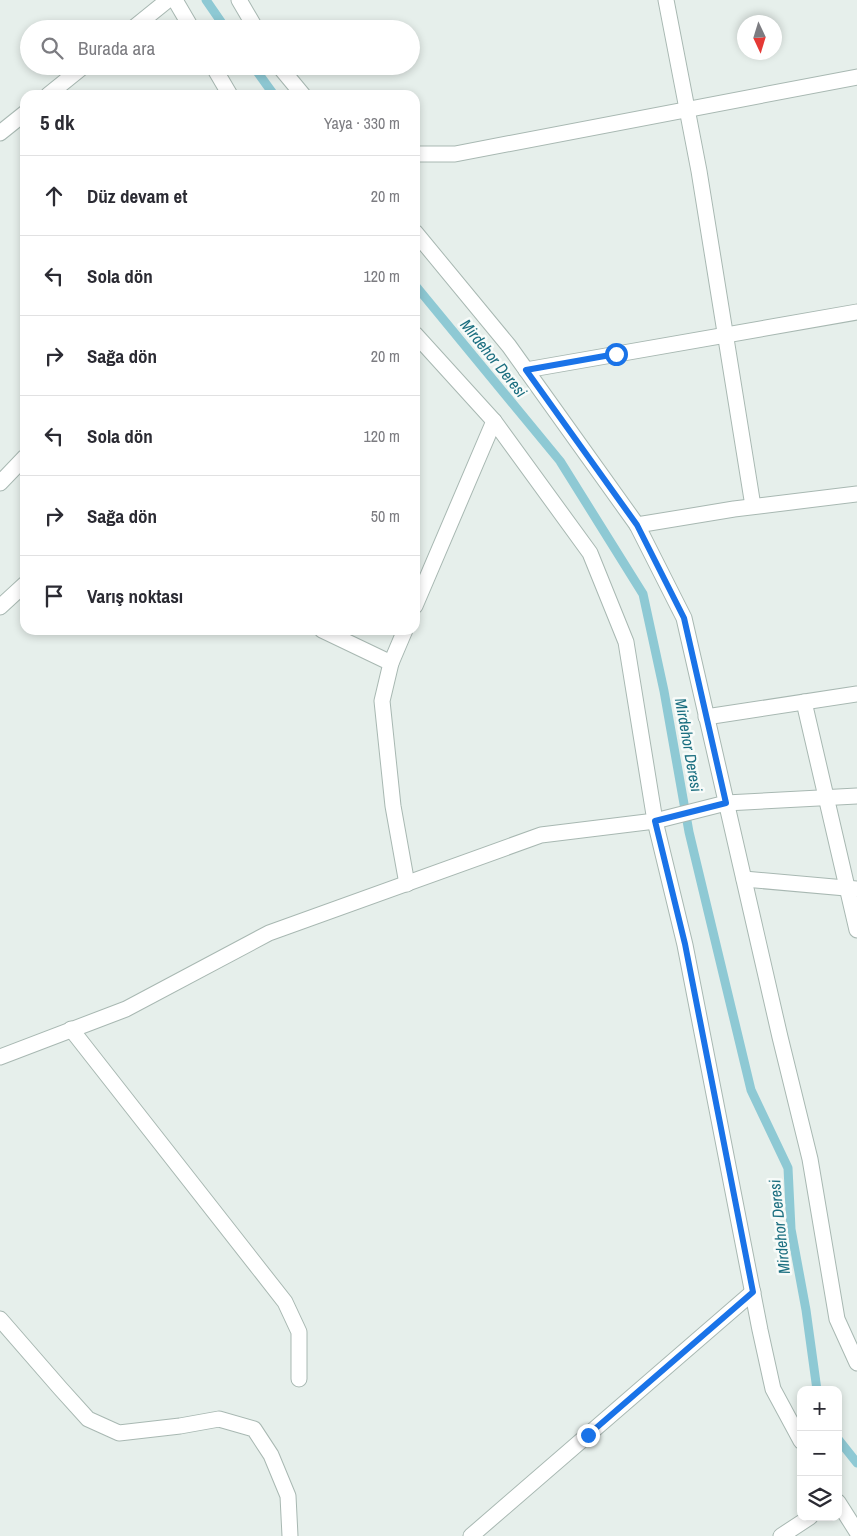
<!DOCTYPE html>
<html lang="tr">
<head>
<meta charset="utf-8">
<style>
  :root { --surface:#fff; --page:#f2f2f3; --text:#2b2b33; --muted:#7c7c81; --line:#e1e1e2 }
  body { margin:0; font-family:"Archivo Narrow",sans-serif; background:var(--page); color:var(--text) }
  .controls { position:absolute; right:15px; bottom:15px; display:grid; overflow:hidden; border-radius:10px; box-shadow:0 2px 8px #0003 }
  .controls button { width:45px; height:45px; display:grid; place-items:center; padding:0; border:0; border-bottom:1px solid var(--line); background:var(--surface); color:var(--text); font:25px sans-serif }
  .compass { position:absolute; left:737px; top:15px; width:45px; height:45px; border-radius:50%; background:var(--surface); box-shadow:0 2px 8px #0003; rotate:176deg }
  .stop { position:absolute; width:15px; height:15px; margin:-11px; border:4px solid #1a73e8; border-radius:50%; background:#fff }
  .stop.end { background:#1a73e8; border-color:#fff; box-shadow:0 1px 5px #0008 }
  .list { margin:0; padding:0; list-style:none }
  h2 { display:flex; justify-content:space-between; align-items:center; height:65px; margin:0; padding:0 20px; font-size:21px }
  h2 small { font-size:16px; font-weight:400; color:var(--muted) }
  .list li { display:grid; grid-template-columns:32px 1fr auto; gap:15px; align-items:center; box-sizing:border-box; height:80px; padding:0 20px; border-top:1px solid var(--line) }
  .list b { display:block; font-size:19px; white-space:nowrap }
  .list em { font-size:16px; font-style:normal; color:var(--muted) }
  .icon { flex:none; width:28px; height:28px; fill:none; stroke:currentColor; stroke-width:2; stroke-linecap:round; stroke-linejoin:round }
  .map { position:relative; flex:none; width:857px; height:1536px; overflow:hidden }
  .search { position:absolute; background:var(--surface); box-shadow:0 2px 8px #0003; left:20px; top:20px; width:400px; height:55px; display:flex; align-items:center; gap:12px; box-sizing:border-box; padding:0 18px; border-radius:28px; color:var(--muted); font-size:19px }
  .panel { position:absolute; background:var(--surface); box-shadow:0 2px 8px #0003; left:20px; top:90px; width:400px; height:545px; border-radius:15px }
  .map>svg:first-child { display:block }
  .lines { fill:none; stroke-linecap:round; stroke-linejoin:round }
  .stream { stroke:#8ec9d4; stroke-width:9 }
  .minor-casing { stroke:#a8b8b2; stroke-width:17 }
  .minor { stroke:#fff; stroke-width:15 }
  .route { stroke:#1a73e8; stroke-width:6 }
  .labels { text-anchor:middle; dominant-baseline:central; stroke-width:5; stroke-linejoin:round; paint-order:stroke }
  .water-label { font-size:16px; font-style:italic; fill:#1c6f80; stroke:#f7fbf9 }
</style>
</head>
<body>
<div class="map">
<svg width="857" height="1536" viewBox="0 0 857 1536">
  <rect width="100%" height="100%" fill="#e6efeb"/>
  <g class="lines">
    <g class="stream">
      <polyline points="206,0 226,29"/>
      <polyline points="253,66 274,95"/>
      <polyline points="415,285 560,461 643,594 664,691 689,832 751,1090 788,1168 791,1229 806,1310 817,1390"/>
      <polyline points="838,1439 857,1463"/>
    </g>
    <defs>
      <g id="minor">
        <polyline points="175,0 192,29"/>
        <polyline points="239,0 256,29"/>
        <polyline points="666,0 699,171 753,506"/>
        <polyline points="132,29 168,0"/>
        <polyline points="213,66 230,95"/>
        <polyline points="279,66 303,95"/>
        <polyline points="48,95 84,66"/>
        <polyline points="0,133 25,113"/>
        <polyline points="415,154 455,154 857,77"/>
        <polyline points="415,232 509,346 637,525 684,618 780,1037 810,1159 837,1319 857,1363"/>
        <polyline points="415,334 494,421 590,553 626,642 655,821 685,945 760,1330 773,1389 801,1441"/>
        <polyline points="526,370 857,312"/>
        <polyline points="0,483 25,457"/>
        <polyline points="637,525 734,509 857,494"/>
        <polyline points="415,606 494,421"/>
        <polyline points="0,607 25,584"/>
        <polyline points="322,630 391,663 382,701 393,806 407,884"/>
        <polyline points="391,663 405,630"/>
        <polyline points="804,702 857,930"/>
        <polyline points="706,717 857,694"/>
        <polyline points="744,879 857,889"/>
        <polyline points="71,1029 285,1302 299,1332 299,1379"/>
        <polyline points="0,1057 126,1009 269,933 541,835 655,821 726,803 857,796"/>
        <polyline points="0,1319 60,1388 88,1419 119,1433 180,1426 219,1419 254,1429 271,1455 288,1496 290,1536"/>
        <polyline points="838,1502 857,1532"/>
        <polyline points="471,1536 753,1292"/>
        <polyline points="781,1536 810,1517"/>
      </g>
    </defs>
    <use href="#minor" class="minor-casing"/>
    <use href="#minor" class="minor"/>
  </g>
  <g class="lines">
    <polyline class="route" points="588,1435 753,1292 685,944 655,821 726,803 684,618 637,525 526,370 616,354"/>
  </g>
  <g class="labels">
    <g class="water-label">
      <text transform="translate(494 358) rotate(51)">Mirdehor Deresi</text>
      <text transform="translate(689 745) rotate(80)">Mirdehor Deresi</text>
      <text transform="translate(779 1227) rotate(-96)">Mirdehor Deresi</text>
    </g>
  </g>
</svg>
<div class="controls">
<button>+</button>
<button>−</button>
<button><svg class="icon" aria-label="layers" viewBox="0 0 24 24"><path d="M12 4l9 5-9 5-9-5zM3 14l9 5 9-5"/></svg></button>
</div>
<svg class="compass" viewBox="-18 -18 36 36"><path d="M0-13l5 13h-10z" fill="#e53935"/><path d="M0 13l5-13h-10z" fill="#7c7c81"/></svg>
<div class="stop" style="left:616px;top:354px"></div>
<div class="stop end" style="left:588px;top:1435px"></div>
<div class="search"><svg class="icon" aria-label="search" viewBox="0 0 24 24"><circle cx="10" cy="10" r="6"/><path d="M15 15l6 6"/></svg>Burada ara</div>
<section class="panel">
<h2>5 dk<small>Yaya · 330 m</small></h2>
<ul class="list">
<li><svg class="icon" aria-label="ahead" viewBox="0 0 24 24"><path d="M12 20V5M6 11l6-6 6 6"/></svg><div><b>Düz devam et</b></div><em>20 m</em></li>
<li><svg class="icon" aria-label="left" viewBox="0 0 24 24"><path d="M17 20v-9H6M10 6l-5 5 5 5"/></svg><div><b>Sola dön</b></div><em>120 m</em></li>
<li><svg class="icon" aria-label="right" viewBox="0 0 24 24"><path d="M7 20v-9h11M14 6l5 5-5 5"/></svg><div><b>Sağa dön</b></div><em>20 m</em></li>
<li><svg class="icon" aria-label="left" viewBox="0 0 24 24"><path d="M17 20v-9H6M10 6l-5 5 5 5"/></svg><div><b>Sola dön</b></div><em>120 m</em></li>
<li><svg class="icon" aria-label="right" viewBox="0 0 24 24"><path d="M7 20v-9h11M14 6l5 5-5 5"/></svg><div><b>Sağa dön</b></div><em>50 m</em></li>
<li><svg class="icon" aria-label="arrive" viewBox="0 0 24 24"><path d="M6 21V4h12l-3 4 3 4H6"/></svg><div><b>Varış noktası</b></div></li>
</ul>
</section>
</div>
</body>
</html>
